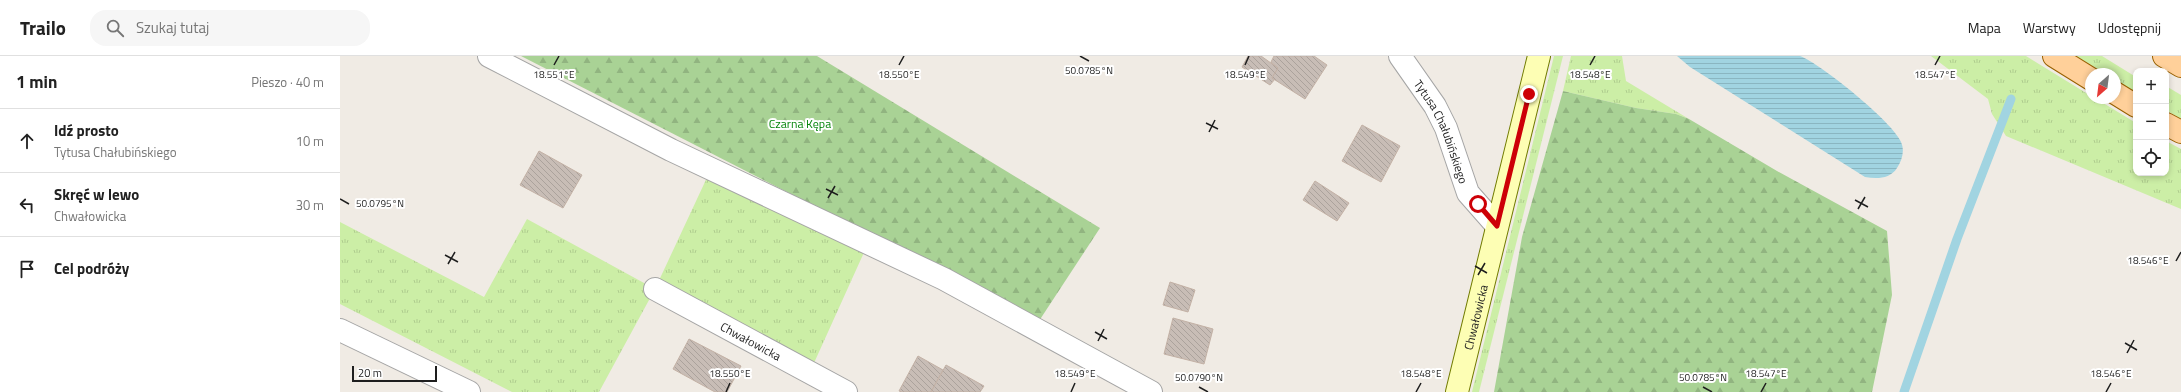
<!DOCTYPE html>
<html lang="pl">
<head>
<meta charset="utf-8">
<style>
  :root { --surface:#fff; --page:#f6f6f6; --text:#222; --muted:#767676; --line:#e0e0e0 }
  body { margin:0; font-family:"Titillium Web",sans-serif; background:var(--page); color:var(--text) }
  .controls { position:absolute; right:12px; top:12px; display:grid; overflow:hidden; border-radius:8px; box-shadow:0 2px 6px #0003 }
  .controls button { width:36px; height:36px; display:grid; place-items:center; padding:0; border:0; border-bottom:1px solid var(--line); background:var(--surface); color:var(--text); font:20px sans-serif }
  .compass { position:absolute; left:1745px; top:12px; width:36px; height:36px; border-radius:50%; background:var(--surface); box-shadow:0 2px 6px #0003; rotate:208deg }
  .scale { position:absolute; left:12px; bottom:10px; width:85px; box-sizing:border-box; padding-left:4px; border:2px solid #1e1e1e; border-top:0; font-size:11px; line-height:14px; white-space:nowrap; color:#1e1e1e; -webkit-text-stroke:3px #fff; paint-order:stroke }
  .stop { position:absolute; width:12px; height:12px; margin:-9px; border:3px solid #cd0007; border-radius:50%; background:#fff }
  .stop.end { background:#cd0007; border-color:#fff; box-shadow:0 1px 4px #0008 }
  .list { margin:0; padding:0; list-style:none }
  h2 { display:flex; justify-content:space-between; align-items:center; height:52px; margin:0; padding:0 16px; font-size:17px }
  h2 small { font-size:13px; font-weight:400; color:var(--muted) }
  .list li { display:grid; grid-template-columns:26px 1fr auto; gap:12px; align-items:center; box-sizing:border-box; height:64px; padding:0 16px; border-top:1px solid var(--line) }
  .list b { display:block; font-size:15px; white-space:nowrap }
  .list p { margin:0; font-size:13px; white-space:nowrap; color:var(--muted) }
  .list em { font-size:13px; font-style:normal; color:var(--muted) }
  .icon { flex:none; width:22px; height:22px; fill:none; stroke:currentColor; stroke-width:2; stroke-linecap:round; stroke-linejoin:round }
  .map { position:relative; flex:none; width:1841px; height:336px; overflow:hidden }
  header { display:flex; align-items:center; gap:24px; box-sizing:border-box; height:56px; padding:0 20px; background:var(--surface); border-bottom:1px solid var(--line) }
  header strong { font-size:19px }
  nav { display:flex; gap:22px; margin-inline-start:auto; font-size:14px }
  .search { width:280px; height:36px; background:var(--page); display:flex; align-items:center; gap:10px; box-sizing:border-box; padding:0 14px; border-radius:16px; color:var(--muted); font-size:15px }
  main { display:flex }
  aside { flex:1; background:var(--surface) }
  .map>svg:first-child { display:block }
  .grass { fill:url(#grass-tufts) }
  .forest { fill:url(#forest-firs) }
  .water { fill:url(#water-rules) }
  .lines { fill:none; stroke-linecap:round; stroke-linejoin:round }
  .stream { stroke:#a1d4e1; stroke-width:9 }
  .building { fill:url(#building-back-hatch); stroke:#c3b1a5 }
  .street-casing { stroke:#a5a5a5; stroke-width:24 }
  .secondary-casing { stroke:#717b00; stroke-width:24 }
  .primary-casing { stroke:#996100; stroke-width:24 }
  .street { stroke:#fff; stroke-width:22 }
  .secondary { stroke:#fdfeb4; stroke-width:22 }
  .primary { stroke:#ffd09a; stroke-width:22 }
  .route { stroke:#cd0007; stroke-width:5 }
  .ticks { fill:none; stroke:#1e1e1e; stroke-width:1.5 }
  .labels { text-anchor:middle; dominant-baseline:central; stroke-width:4; stroke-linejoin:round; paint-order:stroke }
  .park-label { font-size:12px; fill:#04850a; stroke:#fff }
  .street-label { font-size:12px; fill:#1e1e1e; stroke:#fff }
  .ticks-label { font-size:10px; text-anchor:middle; fill:#1e1e1e; stroke:#fff; stroke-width:4; stroke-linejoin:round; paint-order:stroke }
</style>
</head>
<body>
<header>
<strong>Trailo</strong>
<div class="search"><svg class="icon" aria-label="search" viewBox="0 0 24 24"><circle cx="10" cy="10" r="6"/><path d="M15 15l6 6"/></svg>Szukaj tutaj</div>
<nav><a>Mapa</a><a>Warstwy</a><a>Udostępnij</a></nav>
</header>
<main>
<aside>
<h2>1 min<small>Pieszo · 40 m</small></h2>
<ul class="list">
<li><svg class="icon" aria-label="ahead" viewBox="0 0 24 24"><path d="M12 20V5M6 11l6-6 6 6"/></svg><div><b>Idź prosto</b><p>Tytusa Chałubińskiego</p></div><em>10 m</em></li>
<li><svg class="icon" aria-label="left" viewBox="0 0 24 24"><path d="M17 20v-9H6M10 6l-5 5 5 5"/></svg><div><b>Skręć w lewo</b><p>Chwałowicka</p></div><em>30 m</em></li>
<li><svg class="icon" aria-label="arrive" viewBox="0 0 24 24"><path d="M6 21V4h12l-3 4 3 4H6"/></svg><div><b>Cel podróży</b></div></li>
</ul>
</aside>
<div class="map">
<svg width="1841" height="336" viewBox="0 0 1841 336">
  <defs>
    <pattern id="grass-tufts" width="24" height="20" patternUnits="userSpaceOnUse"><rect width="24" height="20" fill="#cceea6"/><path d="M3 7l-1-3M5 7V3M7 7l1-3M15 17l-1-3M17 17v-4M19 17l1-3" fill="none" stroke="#afcc8e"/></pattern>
    <pattern id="forest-firs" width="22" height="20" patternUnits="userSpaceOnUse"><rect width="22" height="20" fill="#a9d295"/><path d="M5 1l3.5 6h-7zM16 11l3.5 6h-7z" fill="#91b480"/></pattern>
    <pattern id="water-rules" width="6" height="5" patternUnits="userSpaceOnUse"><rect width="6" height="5" fill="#a1d4e1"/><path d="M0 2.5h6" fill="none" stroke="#8ab6c1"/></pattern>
    <pattern id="building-back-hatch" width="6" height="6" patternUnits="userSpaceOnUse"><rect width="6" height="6" fill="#c8bdb6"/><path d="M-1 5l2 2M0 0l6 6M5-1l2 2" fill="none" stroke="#aba29c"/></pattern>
  </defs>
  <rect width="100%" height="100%" fill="#f0ebe4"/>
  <g class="grass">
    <polygon points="1214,0 1223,0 1139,336 1132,336"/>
    <polygon points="1231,0 1282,0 1286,25 1349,63 1336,58 1296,52 1223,35"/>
    <polygon points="1591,0 1686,0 1751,40 1751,42 1755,42 1796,67 1796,117 1826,117 1826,85 1841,93 1841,153 1666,80 1652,58 1648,43"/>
    <polygon points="1736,0 1762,0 1796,21 1796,37 1775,24 1775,18 1766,18"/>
    <polygon points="1826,30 1841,39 1841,63 1826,54"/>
    <polygon points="371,113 526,192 474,307 315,233 259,336 172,336 0,248 0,166 144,241 187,163 315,233"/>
  </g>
  <g class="forest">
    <polygon points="181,0 477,0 760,172 699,265"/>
    <polygon points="1223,35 1296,52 1336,58 1349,63 1437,115 1547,175 1552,239 1532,336 1154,336 1182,181"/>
  </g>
  <path class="water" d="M1337,0H1460C1480,7 1554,67 1561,86C1565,95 1562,104 1557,112C1550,123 1537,123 1525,121L1350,11Z"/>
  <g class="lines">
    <polyline class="stream" points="1564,336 1617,183 1671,43"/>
  </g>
  <g class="building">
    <polygon points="908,0 921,0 938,12 932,22 935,23 930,29 902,11"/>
    <polygon points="934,0 974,0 987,9 965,43 932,22 938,12 931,6"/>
    <polygon points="1022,69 1060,90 1041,126 1002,105"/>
    <polygon points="199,95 242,119 223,152 180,129"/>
    <polygon points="975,125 1009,147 997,165 963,144"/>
    <polygon points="830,226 855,234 848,256 823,249"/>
    <polygon points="833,262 873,273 864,308 824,298"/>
    <polygon points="349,283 401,310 387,336 375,336 333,313"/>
    <polygon points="578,300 603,314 591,336 562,336 559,335"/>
    <polygon points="606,309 644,330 640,336 591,336"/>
  </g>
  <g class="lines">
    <defs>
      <g id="street">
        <polyline points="149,0 331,94 604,223 811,336"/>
        <path id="s1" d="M1060,0L1095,50L1106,72L1128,137L1157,170"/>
        <path id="s2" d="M315,233L506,336"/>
        <polyline points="0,274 129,336"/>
      </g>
      <g id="secondary">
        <path id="s3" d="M1117,336L1199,0"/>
      </g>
      <g id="primary">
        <polyline points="1714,0 1751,23"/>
        <polyline points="1824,0 1841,10"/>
        <polyline points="1775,37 1796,50"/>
        <polyline points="1826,68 1841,76"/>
      </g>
    </defs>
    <use href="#street" class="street-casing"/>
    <use href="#secondary" class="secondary-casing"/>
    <use href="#primary" class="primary-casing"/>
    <use href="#street" class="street"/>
    <use href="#secondary" class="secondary"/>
    <use href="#primary" class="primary"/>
  </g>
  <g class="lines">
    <polyline class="route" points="1138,148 1157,170 1189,38"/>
  </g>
  <path class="ticks" d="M740,0L749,5M214,9L219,0M559,9L564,0M905,9L909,0M1250,9L1255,0M1595,9L1600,0M866,67L878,73M869,76L875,64M486,133L498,139M488,142L495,130M0,143L9,148M1515,144L1528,151M1518,153L1525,141M105,199L118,206M1836,205L1841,196M108,208L115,196M1135,210L1147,217M1138,219L1145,207M755,276L767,283M758,285L764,273M1785,287L1797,294M1787,297L1794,284M859,331L868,336M1363,331L1372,336M386,336L390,327M731,336L735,327M1076,336L1081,327M1421,336L1426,327M1766,336L1771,327"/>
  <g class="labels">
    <g class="park-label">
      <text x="460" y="67">Czarna Kępa</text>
    </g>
    <g class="street-label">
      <text stroke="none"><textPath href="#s1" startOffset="87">Tytusa Chałubińskiego</textPath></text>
      <text stroke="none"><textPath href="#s3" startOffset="77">Chwałowicka</textPath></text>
      <text stroke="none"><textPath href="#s2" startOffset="109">Chwałowicka</textPath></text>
    </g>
  </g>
  <g class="ticks-label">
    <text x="749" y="18">50.0785°N</text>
    <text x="214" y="22">18.551°E</text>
    <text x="559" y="22">18.550°E</text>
    <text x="905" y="22">18.549°E</text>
    <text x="1250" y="22">18.548°E</text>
    <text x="1595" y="22">18.547°E</text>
    <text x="40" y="151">50.0795°N</text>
    <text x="1808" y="208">18.546°E</text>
    <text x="390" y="321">18.550°E</text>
    <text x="735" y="321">18.549°E</text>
    <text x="1081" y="321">18.548°E</text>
    <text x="1426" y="321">18.547°E</text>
    <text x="1771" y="321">18.546°E</text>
    <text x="859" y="325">50.0790°N</text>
    <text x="1363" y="325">50.0785°N</text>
  </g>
</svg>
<div class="controls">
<button>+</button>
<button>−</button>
<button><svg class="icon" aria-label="locate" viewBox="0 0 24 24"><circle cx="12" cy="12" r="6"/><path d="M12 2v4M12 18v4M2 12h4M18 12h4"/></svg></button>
</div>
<svg class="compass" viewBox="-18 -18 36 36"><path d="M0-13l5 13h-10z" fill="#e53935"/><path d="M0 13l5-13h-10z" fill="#767676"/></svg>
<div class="scale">20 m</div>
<div class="stop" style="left:1138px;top:148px"></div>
<div class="stop end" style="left:1189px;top:38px"></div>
</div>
</main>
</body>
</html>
